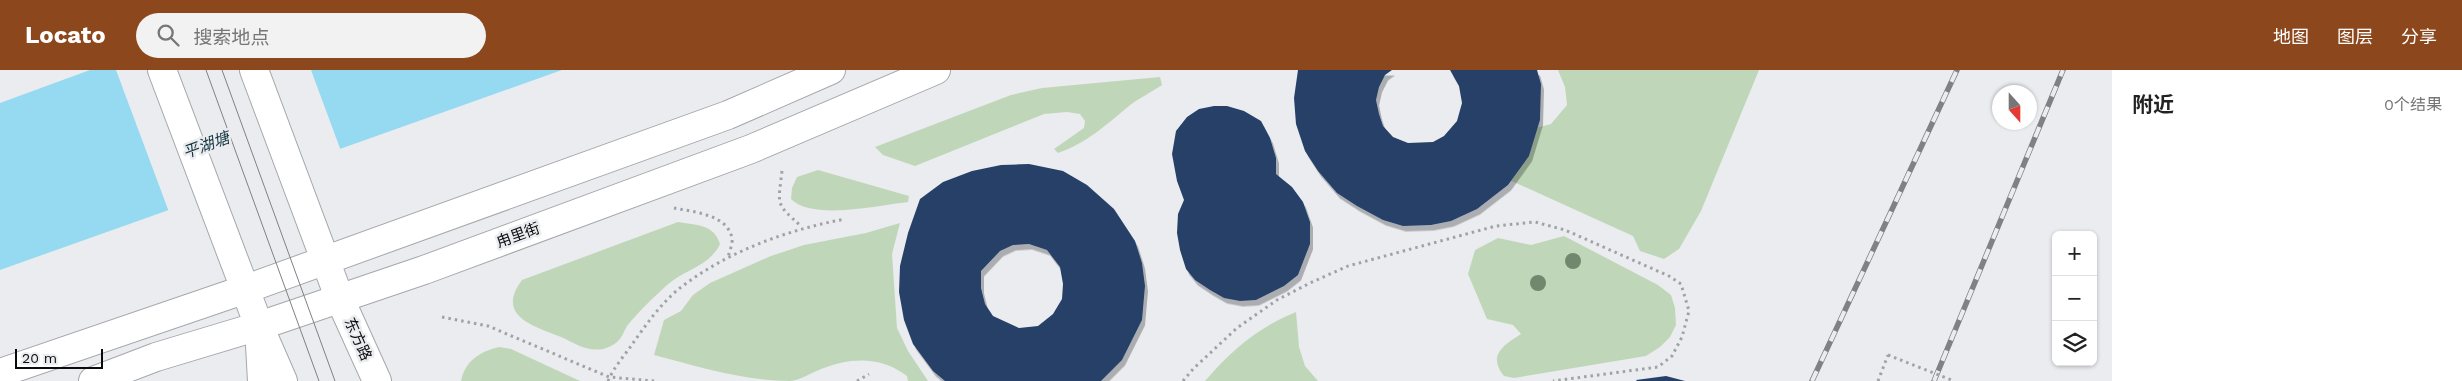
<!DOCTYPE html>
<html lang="zh">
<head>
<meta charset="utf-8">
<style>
  :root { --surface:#fff; --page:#f2f2f2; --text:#222; --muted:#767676; --line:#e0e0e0; --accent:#8c471d }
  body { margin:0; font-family:"Work Sans","Noto Sans SC",sans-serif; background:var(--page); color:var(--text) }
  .controls { position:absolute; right:15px; bottom:15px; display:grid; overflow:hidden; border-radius:8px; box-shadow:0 1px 4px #0004 }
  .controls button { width:45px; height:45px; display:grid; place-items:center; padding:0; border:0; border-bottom:1px solid var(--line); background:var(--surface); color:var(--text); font:25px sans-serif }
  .compass { position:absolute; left:1992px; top:15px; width:45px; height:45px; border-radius:50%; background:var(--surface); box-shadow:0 1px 4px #0004; rotate:159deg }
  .scale { position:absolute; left:15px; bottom:12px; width:88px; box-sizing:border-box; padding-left:5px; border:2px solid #0b0b0d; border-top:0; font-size:14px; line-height:18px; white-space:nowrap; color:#0b0b0d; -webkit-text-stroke:4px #eaecf0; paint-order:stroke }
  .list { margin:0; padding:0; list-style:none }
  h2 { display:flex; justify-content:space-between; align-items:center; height:65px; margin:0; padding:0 20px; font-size:21px }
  h2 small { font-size:16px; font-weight:400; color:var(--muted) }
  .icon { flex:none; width:28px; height:28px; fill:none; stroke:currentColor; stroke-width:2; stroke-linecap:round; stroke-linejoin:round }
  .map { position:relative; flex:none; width:2112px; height:311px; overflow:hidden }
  header { display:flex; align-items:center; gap:30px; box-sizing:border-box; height:70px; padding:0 25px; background:var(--accent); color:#fff }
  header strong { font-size:24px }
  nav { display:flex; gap:28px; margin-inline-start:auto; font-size:18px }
  .search { width:350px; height:45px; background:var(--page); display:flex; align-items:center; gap:12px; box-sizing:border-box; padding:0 18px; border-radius:28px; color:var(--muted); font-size:19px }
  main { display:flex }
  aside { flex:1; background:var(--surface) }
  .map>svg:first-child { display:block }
  .green { fill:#bfd7b8 }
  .water { fill:#95daf0 }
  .pier { fill:#eaecf0 }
  .building { fill:#274068; fill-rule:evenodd; filter:url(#shadow) }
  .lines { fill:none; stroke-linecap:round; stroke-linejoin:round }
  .minor-casing { stroke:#a5a8ab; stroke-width:30 }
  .major-casing { stroke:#a5a8ab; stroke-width:30 }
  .path { stroke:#a0a2a5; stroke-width:3; stroke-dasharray:2.5 4; stroke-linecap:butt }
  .minor { stroke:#fff; stroke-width:28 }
  .major { stroke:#fff; stroke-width:28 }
  .tram { stroke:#808184; stroke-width:1 }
  .rail-casing { stroke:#808184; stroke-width:5.5 }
  .rail { stroke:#eaecf0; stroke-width:4; stroke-dasharray:11; stroke-linecap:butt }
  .path-bridge { stroke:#a0a2a5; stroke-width:3; stroke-dasharray:2.5 4; stroke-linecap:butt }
  .tree { fill:#73876e }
  .labels { text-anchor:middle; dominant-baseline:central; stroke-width:5; stroke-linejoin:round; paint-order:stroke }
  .street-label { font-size:15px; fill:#0b0b0d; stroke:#eaecf0 }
  .water-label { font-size:16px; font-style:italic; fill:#153640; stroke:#eaecf0 }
</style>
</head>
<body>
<header>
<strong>Locato</strong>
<div class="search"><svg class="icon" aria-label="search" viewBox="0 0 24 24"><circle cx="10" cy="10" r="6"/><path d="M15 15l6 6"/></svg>搜索地点</div>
<nav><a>地图</a><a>图层</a><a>分享</a></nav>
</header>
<main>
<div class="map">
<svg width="2112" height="311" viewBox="0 0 2112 311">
  <defs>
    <filter id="shadow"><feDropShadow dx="3" dy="5.5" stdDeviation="0" flood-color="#0004"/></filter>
  </defs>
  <rect width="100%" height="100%" fill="#eaecf0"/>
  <g class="green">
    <polygon points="1558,0 1759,0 1701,141 1679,179 1664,189 1640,181 1633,166 1505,108 1520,62 1551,54 1567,35 1565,17"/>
    <path d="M1160,7L1162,15C1152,22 1139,28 1129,36C1106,55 1087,73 1058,83L1054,79L1084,58L1085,51L1080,44L1067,42L1044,44L915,96L883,85L875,77L1011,25L1042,18Z"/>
    <path d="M818,100L909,126L908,132C879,135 813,151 791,129L792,118L797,107Z"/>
    <path d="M678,152C696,155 714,154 720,174C710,196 684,200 667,215C654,227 638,242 627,256C624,261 622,268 617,272C614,275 607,278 603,279C586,282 575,273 561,267C534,256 495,246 522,210Z"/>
    <path d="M900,153L892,184L897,258L908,281L928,311H908L907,306C881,286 851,287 821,299C811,303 799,311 789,311C745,311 696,296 654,285L664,250L681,241L693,225L710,213L771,186L804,175L866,163Z"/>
    <path d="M1564,166L1658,215L1671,225L1675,238L1676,255L1670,267L1660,277L1646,286L1514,308L1504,306C1487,285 1504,275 1521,264L1513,255L1487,249L1468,204L1475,180L1498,168L1531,175Z"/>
    <path d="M1296,242L1299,277L1305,296L1318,311H1205C1232,280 1257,258 1296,242Z"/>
    <path d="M499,277L511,279L580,311H461C465,291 479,282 499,277Z"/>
  </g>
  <polygon class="water" points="90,0 562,0 0,200 0,33"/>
  <polygon class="pier" points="116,0 311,0 341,81 169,142"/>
  <g class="building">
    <polygon points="1298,0 1392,0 1385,5 1379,17 1376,30 1379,44 1383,56 1393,67 1408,73 1433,72 1444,66 1457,51 1462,33 1459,16 1450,0 1537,0 1541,14 1540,50 1529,86 1508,115 1477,139 1451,151 1431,155 1403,156 1383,150 1357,136 1337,123 1318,101 1305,81 1296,54 1294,28"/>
    <polygon points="1214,36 1227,36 1244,41 1261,51 1270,68 1276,88 1276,104 1292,117 1303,132 1310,152 1310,174 1298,205 1284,216 1256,230 1240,231 1224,228 1210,220 1195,210 1186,199 1180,180 1177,163 1178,144 1184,130 1177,111 1172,84 1176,61 1187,47 1199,39"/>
    <path d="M1029,94L1063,101L1087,115L1114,139L1135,171L1142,193L1145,216L1142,250L1122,290L1101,311H945L933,301L913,274L904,250L899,222L900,196L908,163L920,129L943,112L972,101L1001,95ZM1029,174L1047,180L1060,197L1063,214L1062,229L1053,244L1038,256L1019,258L993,246L985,234L981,218V201L1000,181L1013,175Z"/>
    <polygon points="1666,306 1685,311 1637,311 1636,310"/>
  </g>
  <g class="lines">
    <defs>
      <polyline id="minor" points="259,257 262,311"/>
      <g id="major">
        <polyline points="162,0 259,256 283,311"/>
        <polyline points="254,0 339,227 377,311"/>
        <polyline points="0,303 246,219 728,45 831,0"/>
        <polyline points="93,311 156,287 259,256 424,200 751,79 936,0"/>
      </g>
    </defs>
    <use href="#minor" class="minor-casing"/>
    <use href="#major" class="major-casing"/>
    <g class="path">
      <path d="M782,101C778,136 775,133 802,157"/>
      <path d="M674,138C693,142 727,144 732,168C733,174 729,182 728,188"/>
      <polyline points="442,247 488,256 609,307 654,311"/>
      <path d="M608,311C613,299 623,287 631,276C645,256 661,233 680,218C728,181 787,160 845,149"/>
      <polyline points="857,311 869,304"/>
      <polyline points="1183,311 1193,299 1237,258 1277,230 1310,213 1348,196 1496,156 1535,152 1565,160 1669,206 1681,214 1689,241 1682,267 1672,286 1658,297 1553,311"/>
      <polyline points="1878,311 1888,285"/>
    </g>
    <use href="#minor" class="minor"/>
    <use href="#major" class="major"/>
    <g class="tram">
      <polyline points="206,0 319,311"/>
      <polyline points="222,0 335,311"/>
    </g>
    <defs>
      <g id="rail">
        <polyline points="1812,311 1957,0"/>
        <polyline points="1934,311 2063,0"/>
      </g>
    </defs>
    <use href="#rail" class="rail-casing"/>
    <use href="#rail" class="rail"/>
    <polyline class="path-bridge" points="1888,285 1954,311"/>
  </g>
  <g class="tree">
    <circle cx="1573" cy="191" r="8"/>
    <circle cx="1538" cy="213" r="8"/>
  </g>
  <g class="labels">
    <g class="street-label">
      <text transform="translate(518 165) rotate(-20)">甪里街</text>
      <text transform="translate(358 269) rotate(66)">东方路</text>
    </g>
    <g class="water-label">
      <text transform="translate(206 75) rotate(-20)">平湖塘</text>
    </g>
  </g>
</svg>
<div class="controls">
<button>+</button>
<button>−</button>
<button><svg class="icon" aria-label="layers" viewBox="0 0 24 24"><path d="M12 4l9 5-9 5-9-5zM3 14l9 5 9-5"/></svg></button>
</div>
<svg class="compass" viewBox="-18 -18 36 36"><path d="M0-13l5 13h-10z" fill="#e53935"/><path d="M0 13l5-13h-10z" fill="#767676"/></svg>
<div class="scale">20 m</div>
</div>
<aside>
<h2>附近<small>0个结果</small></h2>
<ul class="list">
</ul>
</aside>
</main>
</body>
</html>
